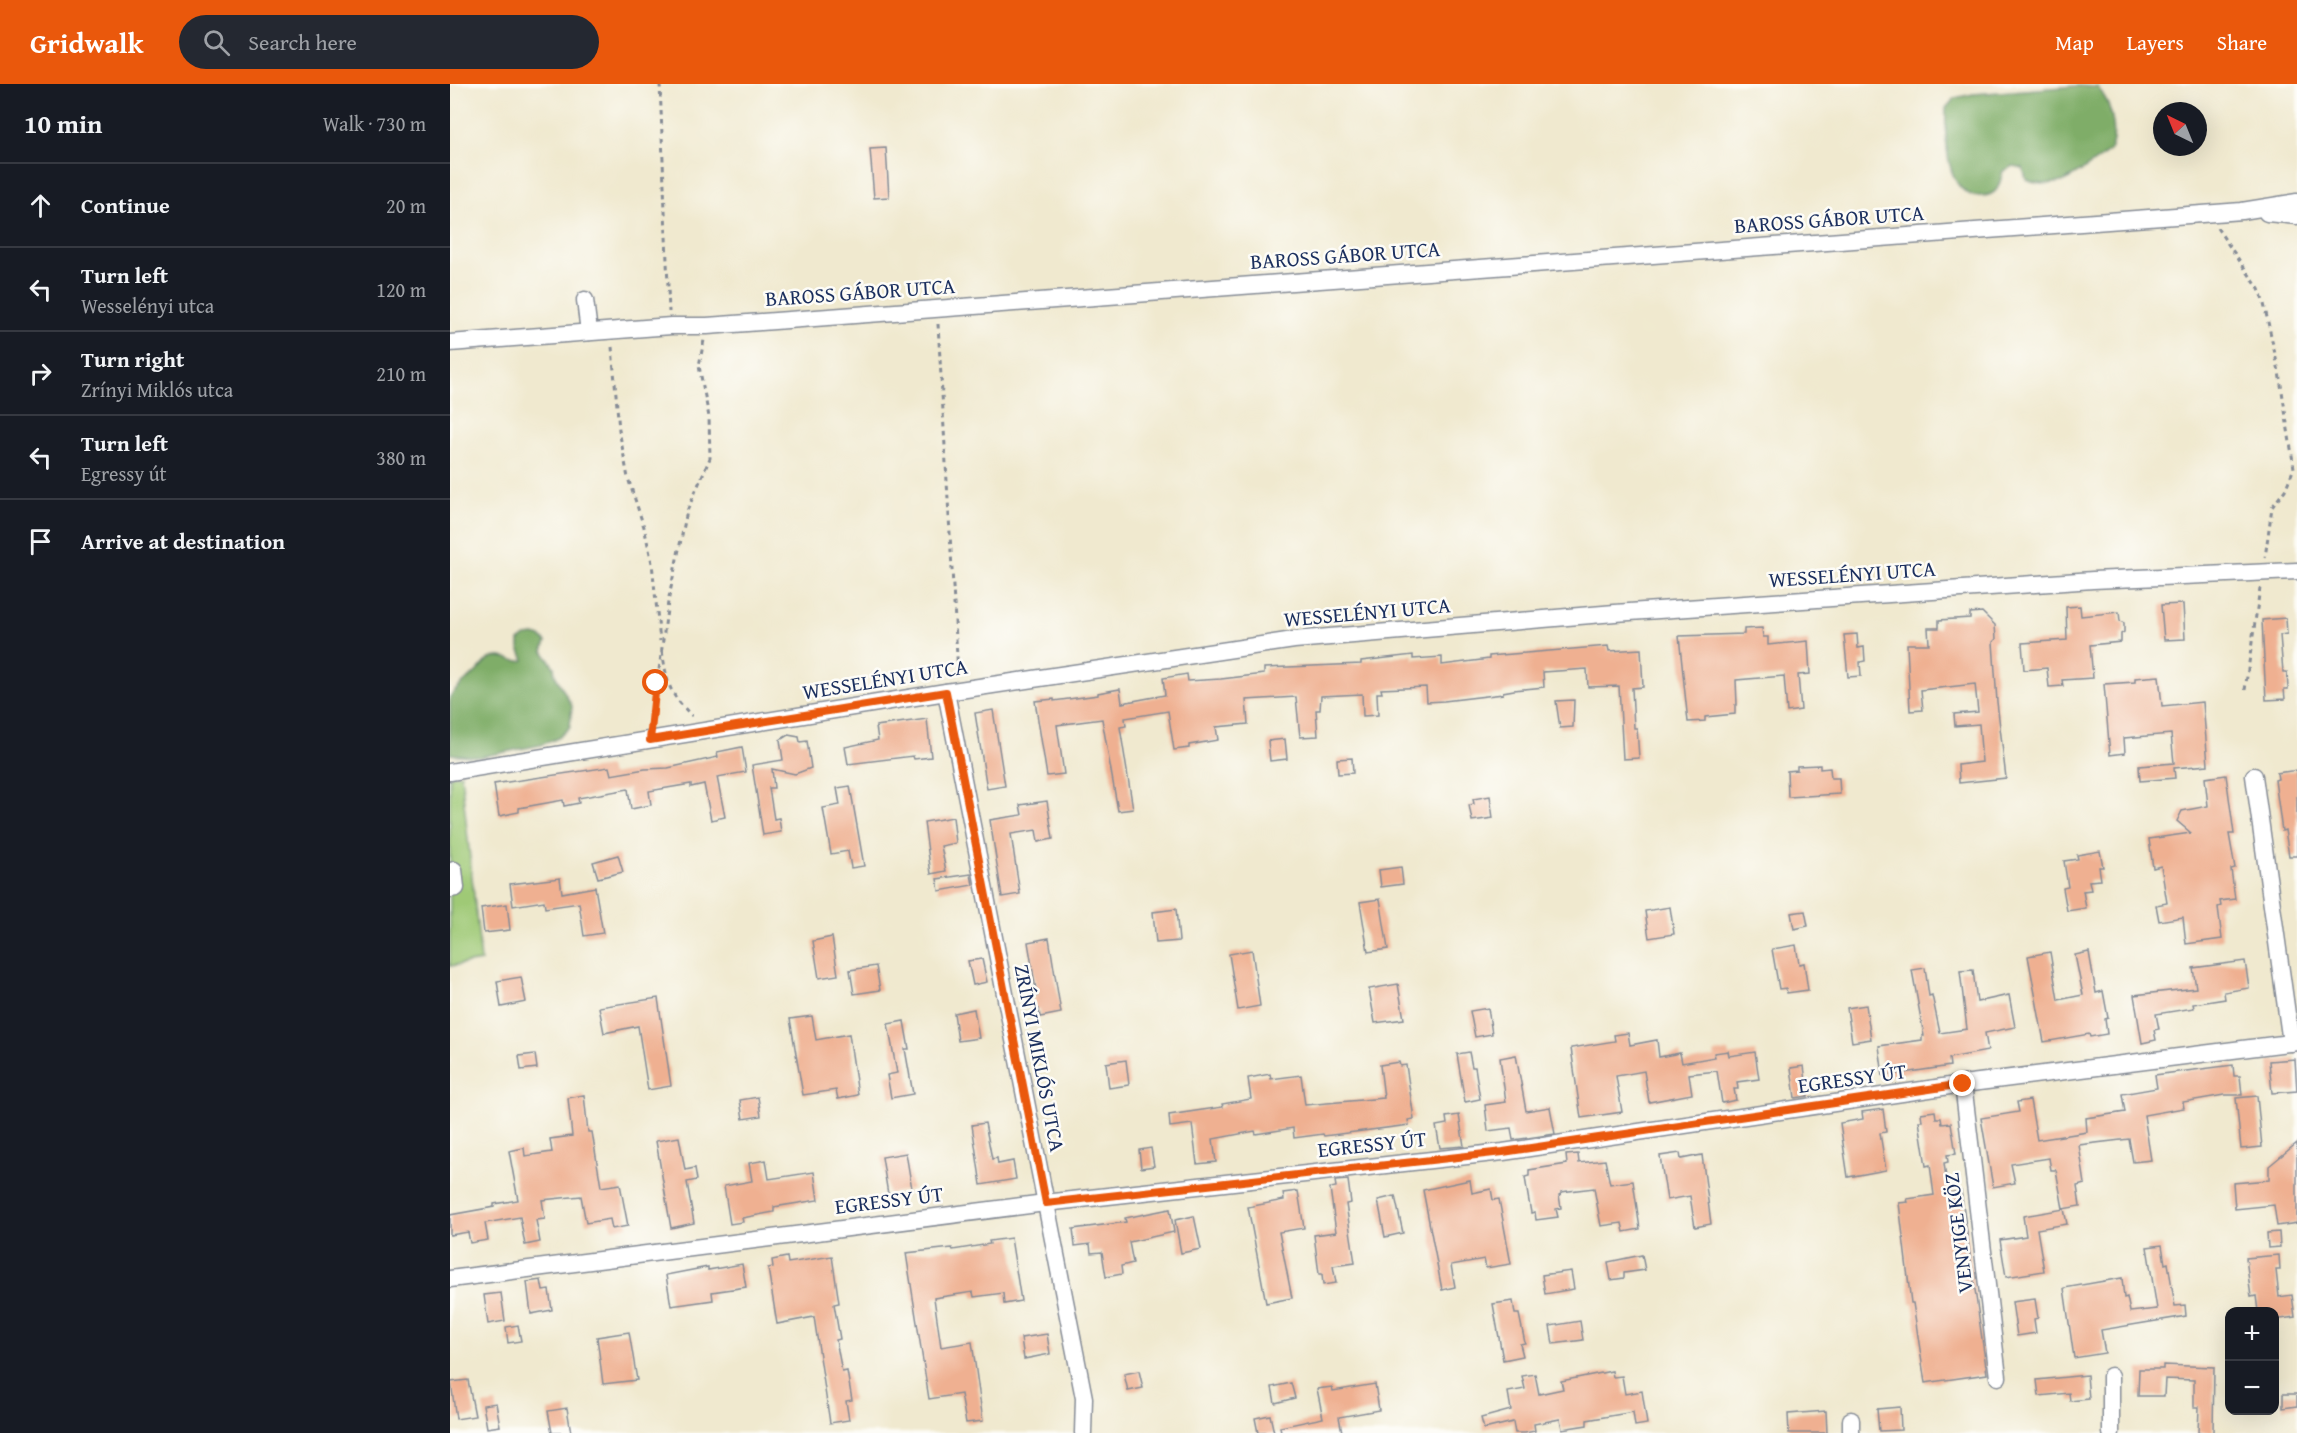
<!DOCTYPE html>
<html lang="en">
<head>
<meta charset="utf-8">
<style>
  :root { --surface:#171b24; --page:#242831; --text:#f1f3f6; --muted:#9ea1a6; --line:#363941; --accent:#ea580c }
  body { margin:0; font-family:"Gentium Book Plus",serif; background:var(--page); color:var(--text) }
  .controls { position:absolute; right:18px; bottom:18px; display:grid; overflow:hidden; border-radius:12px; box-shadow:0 6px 24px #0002 }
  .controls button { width:54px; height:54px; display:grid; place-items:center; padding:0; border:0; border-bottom:2px solid var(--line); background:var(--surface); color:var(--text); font:30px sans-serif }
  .compass { position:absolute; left:1703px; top:18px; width:54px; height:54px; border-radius:50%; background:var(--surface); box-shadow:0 6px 24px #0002; rotate:317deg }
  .stop { position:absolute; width:18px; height:18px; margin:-14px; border:4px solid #ea580c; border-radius:50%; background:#fff }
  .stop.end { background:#ea580c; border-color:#fff; box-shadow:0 2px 6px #0008 }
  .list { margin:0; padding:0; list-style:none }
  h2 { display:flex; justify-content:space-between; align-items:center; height:78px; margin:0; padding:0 24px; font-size:26px }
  h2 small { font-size:20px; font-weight:400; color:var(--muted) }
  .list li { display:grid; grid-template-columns:39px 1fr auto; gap:18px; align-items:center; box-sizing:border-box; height:84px; padding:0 24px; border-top:2px solid var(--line) }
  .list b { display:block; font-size:22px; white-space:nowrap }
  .list p { margin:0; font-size:20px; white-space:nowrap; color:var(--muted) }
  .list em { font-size:20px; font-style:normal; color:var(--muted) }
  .icon { flex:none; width:33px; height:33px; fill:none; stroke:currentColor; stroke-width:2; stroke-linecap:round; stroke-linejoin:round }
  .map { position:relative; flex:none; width:1847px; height:1349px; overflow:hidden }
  header { display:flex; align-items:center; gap:36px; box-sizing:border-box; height:84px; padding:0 30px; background:var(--accent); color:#fff }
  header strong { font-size:28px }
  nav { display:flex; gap:33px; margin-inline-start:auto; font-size:21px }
  .search { width:420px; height:54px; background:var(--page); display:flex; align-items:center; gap:15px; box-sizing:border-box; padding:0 21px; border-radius:33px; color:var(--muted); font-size:22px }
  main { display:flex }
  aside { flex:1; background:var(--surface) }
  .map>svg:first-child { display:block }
  .green { fill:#9fc976; stroke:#5d7c6a; stroke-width:1.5 }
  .forest { fill:#7fad67; stroke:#4d6e62; stroke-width:1.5 }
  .building { fill:#efb091 }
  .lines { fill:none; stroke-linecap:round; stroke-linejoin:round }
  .minor-casing { stroke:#868c96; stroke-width:19 }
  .path { stroke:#868c96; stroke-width:3; stroke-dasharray:4.5 4.5; stroke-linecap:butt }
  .minor { stroke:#fff; stroke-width:16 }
  .route { stroke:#ea580c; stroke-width:8 }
  .labels { text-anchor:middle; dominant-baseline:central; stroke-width:5; stroke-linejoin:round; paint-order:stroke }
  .street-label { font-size:21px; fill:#1b2f5e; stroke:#fdfcf7 }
</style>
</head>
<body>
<header>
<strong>Gridwalk</strong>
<div class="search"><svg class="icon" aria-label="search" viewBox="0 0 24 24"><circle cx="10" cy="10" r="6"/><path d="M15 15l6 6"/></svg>Search here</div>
<nav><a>Map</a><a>Layers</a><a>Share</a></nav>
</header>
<main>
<aside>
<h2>10 min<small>Walk · 730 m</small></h2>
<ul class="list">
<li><svg class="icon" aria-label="ahead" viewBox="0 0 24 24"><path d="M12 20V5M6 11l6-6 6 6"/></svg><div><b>Continue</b></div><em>20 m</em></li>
<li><svg class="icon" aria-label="left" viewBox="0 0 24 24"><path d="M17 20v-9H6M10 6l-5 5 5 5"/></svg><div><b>Turn left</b><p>Wesselényi utca</p></div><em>120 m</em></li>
<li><svg class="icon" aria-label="right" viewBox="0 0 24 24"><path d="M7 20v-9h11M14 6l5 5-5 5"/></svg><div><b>Turn right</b><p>Zrínyi Miklós utca</p></div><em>210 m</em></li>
<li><svg class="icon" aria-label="left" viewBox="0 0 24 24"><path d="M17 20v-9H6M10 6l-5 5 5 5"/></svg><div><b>Turn left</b><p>Egressy út</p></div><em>380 m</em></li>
<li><svg class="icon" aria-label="arrive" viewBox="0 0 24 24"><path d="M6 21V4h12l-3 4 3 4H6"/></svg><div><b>Arrive at destination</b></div></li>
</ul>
</aside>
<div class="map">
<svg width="1847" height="1349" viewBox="0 0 1847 1349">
  <rect width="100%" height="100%" fill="#fdfcf7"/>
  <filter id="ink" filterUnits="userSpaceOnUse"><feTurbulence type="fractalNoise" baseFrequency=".0167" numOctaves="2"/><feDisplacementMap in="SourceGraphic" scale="12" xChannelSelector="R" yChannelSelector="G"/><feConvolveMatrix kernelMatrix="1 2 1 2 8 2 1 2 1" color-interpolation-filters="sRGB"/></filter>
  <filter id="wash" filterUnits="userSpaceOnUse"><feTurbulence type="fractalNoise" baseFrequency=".008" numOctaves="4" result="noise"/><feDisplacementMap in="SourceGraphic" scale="24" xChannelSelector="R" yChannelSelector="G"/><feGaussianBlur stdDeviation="1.35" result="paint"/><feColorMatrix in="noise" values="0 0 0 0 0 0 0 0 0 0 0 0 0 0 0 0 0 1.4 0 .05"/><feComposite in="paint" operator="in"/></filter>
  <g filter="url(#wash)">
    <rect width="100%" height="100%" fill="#f0e9cf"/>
    <polygon class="green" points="11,690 31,877 0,882 0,692"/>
    <g class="forest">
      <path d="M1626,2L1647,3C1660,16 1668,45 1661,64C1658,71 1618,96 1611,98C1598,100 1587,102 1576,95L1573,84L1564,82L1553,87C1549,101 1549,111 1532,112C1494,115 1495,50 1496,24L1505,14L1523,10Z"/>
      <path d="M84,551L91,553L96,558L93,567L104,583L105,591L122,622L120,643L108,654L91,661L30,673L0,670V613C7,603 15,598 24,590C34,582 34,572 51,573C60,574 65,579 74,576L69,564V557L76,552Z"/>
    </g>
    <g id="blocks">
      <g class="building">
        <polygon points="436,64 439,113 424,114 420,65"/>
        <polygon points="1733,520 1735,555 1714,556 1711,521"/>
        <polygon points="1630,522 1631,532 1669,528 1670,537 1674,539 1674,548 1671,550 1671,558 1640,561 1643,594 1612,596 1613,602 1599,603 1597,584 1574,586 1572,559 1617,556 1616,523"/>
        <polygon points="1532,528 1545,541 1546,555 1543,558 1547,618 1556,694 1509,699 1508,681 1532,678 1529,640 1505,642 1504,630 1528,628 1525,600 1471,606 1473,626 1460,627 1457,560 1479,560 1478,544 1489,544 1489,536 1520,534 1520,529"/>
        <polygon points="1836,534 1837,550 1830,551 1833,588 1837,588 1838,605 1834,605 1835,615 1816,616 1812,536"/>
        <polygon points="1312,544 1313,553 1318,553 1318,561 1358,557 1360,590 1348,591 1351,626 1337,628 1334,592 1286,596 1287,621 1285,621 1285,630 1255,633 1255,637 1238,638 1229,552 1294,550 1294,545"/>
        <polygon points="1407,550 1408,564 1414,563 1415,577 1410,578 1411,592 1398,593 1394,551"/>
        <polygon points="1158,562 1159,567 1191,565 1193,603 1182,604 1184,644 1187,644 1189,674 1173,675 1169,602 1138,603 1137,585 1093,588 1094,603 1064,606 1053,608 1053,610 994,617 977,618 976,603 931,605 932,609 927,609 928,631 913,632 912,610 871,612 870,626 866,626 868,652 850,653 846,613 796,616 798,640 766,643 768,656 739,661 739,664 724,666 718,627 675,634 676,642 670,643 683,725 668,727 652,635 607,641 614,690 597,692 585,617 604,615 604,617 648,611 648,609 670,605 672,619 715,611 713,594 737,590 738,597 771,595 814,590 814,584 911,580 911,577 963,571 963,575 992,573 992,581 1039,575 1039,572"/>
        <polygon points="1709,592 1712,622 1753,618 1758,681 1724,684 1725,694 1690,697 1689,682 1724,679 1721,650 1674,654 1675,669 1660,671 1654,600 1685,598 1685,594"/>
        <polygon points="1124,616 1123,643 1110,644 1106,617"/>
        <polygon points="543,626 555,702 537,705 525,629"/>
        <polygon points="477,635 481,673 464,675 463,672 398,680 395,663 428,656 426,642"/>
        <polygon points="338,651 349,653 350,658 357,657 361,684 345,690 322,685 324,704 319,704 324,735 329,734 331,748 313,751 302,681 333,676 330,656"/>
        <polygon points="835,655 837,675 820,677 818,657"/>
        <polygon points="292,663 296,688 267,693 275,733 261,736 254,700 241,703 241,700 199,707 201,721 181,725 178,705 128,714 129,719 114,722 113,716 69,724 69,728 49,732 44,700 159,683 161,691 195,685 218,684 268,673 267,668"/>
        <polygon points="902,674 903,689 888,690 887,675"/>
        <polygon points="1370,681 1370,685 1380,684 1381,694 1389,694 1390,710 1338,713 1337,687 1347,686 1347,682"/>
        <polygon points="1847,686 1847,772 1839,772 1835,746 1832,747 1825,696 1828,695 1827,689"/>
        <polygon points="1776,691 1784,750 1779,750 1785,784 1781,785 1785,815 1770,817 1771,822 1768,823 1772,855 1736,860 1733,833 1709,837 1706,821 1717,819 1711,782 1703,784 1699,755 1741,749 1727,737 1732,727 1758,722 1755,694"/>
        <polygon points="400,702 414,782 401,784 398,767 381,770 373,724 390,721 387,704"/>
        <polygon points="1040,712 1043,734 1022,737 1019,721 1024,720 1023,715"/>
        <polygon points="597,717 603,755 588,758 586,746 561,750 570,810 552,813 540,736 572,731 570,721"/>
        <polygon points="503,733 506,759 491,762 496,787 481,790 474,738"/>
        <polygon points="1650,767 1653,783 1649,783 1651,796 1639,797 1641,806 1633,807 1636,824 1617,827 1613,804 1618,803 1614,777 1628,775 1627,771"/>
        <polygon points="168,771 173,788 148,794 143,778"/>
        <polygon points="951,783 953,800 931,803 929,786"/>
        <polygon points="521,790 523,801 489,807 487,795"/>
        <polygon points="110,794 112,809 145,803 153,849 134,852 129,819 95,824 94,817 63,822 60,800"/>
        <polygon points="930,815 938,865 918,868 910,818"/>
        <polygon points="57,820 60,846 34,849 31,824"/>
        <polygon points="1220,823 1224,850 1199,854 1195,827"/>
        <polygon points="726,825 729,857 706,859 703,828"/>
        <polygon points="1355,827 1358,842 1344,845 1341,829"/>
        <polygon points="382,853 388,891 369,894 363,857"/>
        <polygon points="599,854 611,929 590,933 589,925 585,925 583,913 587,912 578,858"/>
        <polygon points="1346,861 1349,880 1354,879 1358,906 1337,909 1336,904 1329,905 1322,865"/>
        <polygon points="802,866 810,922 788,926 779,870"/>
        <polygon points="1600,868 1608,916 1633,911 1625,871 1639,868 1646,909 1653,907 1658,934 1655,935 1657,950 1640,953 1639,950 1594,958 1578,872"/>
        <polygon points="532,875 537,898 523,901 518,877"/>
        <polygon points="1795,877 1799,904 1774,908 1775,915 1743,920 1744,924 1706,930 1709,945 1704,946 1706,956 1692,959 1684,911 1746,904 1743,884"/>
        <polygon points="426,882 430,906 404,910 400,886"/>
        <polygon points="1475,884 1479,912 1482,911 1490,949 1517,945 1510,887 1523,886 1527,918 1559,911 1565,943 1535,949 1538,967 1499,974 1500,982 1433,992 1429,962 1472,956 1472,952 1474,952 1462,886"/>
        <polygon points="71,893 76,918 51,923 47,897"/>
        <polygon points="948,900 954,935 925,939 919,905"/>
        <polygon points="208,914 221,1002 198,1006 188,942 154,949 149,923"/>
        <polygon points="1416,921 1421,955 1402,958 1397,924"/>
        <polygon points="1038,924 1042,950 1025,953 1020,927"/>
        <polygon points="524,925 529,954 508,957 504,929"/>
        <polygon points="362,932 366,956 399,950 408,1011 388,1015 386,1006 353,1011 340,935"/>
        <polygon points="454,937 459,965 455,965 463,1010 441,1014 437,991 447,989 438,940"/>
        <polygon points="1178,949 1180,961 1207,956 1209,973 1230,969 1232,979 1265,973 1264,969 1278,967 1279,972 1305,968 1309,995 1287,998 1288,1005 1284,1005 1286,1016 1272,1019 1267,987 1239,990 1242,1010 1199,1018 1194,987 1166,992 1172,1028 1131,1034 1121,964 1165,957 1164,951"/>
        <polygon points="1019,968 1022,983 1025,983 1030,1015 1015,1018 1007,970"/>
        <polygon points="85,970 87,984 71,986 69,972"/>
        <polygon points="1066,971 1076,1027 1100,1023 1105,1050 1063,1056 1061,1044 1038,1047 1035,1021 1056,1018 1050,974"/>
        <polygon points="1845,975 1847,1007 1822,1009 1819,977"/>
        <polygon points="676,976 679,1001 659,1004 656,979"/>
        <polygon points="949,978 950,982 956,981 964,1035 958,1036 959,1041 874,1052 873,1050 844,1054 843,1044 806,1050 805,1047 763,1055 766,1078 747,1080 742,1040 720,1043 719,1031 773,1023 772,1020 801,1015 798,994 820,990 821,995 851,991 855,1021 934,1014 930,981"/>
        <polygon points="1783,981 1784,992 1790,992 1792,1011 1774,1011 1733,1018 1734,1024 1694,1031 1701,1076 1683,1078 1679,1055 1629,1061 1635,1100 1627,1102 1630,1122 1613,1125 1606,1086 1601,1086 1599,1074 1561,1080 1565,1099 1543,1103 1531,1034 1569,1028 1567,1018 1580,1016 1587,1056 1637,1048 1636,1034 1675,1028 1672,1010 1707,1004 1705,991"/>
        <polygon points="1354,982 1358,1012 1345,1014 1341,984"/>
        <polygon points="134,1011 138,1048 142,1048 151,1103 170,1100 178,1142 162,1145 160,1135 136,1139 131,1112 92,1116 95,1135 86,1136 90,1158 75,1161 70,1133 35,1139 38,1156 20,1159 18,1148 0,1151 0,1131 44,1123 44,1120 68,1116 59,1067 74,1064 75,1072 102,1068 100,1055 122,1052 118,1014"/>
        <polygon points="1807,1012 1812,1063 1791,1065 1786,1014"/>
        <polygon points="308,1013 311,1032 293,1035 290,1016"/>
        <polygon points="1433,1025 1436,1048 1430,1049 1436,1086 1398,1093 1390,1039 1413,1035 1412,1028"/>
        <polygon points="1485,1027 1486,1034 1491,1034 1492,1040 1501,1039 1506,1070 1497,1071 1498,1078 1494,1079 1498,1109 1511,1107 1537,1290 1475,1299 1463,1219 1461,1219 1449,1119 1458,1118 1457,1115 1484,1111 1480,1081 1476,1082 1469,1037 1472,1037 1471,1029"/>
        <polygon points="1009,1031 1014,1062 990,1064 986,1042 997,1040 996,1033"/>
        <polygon points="535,1039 542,1075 547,1074 548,1080 563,1077 566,1095 531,1101 522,1041"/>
        <polygon points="229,1053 235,1086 245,1084 247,1096 237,1098 244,1139 221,1144 206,1057"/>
        <polygon points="1847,1059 1847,1139 1827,1142 1824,1121 1785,1125 1783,1099 1819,1096 1819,1082"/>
        <polygon points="701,1064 704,1082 691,1084 689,1066"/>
        <polygon points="456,1069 462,1105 438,1110 432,1073"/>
        <polygon points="1230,1069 1231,1075 1252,1071 1261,1140 1245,1143 1240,1112 1217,1116 1210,1072"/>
        <polygon points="1128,1070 1129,1079 1155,1076 1160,1100 1183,1097 1190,1145 1174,1148 1172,1139 1151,1142 1144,1104 1111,1108 1111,1110 1109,1111 1111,1124 1106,1125 1108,1133 1086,1136 1085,1128 1081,1129 1077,1106 1075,1093 1079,1092 1079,1086 1117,1080 1116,1071"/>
        <polygon points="316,1076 319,1095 364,1088 368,1116 324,1123 324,1128 292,1134 293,1138 280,1140 274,1102 302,1097 299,1079"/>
        <polygon points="898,1096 901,1119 896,1120 905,1179 883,1182 886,1199 873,1201 872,1190 869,1190 864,1151 886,1148 880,1104 886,1103 885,1097"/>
        <polygon points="1020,1096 1022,1109 1041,1105 1043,1116 1049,1115 1061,1180 1036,1184 1034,1175 1001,1181 1005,1203 992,1206 973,1106"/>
        <polygon points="848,1107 854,1144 829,1148 842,1214 816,1219 798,1123 834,1116 833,1109"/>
        <polygon points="945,1112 953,1149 935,1153 928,1116"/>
        <polygon points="720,1125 724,1148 679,1158 683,1179 671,1182 672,1190 656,1193 652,1168 641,1169 640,1160 625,1162 623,1145 676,1138 675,1134"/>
        <polygon points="1614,1125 1617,1140 1587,1145 1594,1187 1556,1193 1550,1156 1576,1152 1573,1132"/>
        <polygon points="744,1132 751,1165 731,1169 725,1136"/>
        <polygon points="1829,1148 1830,1163 1818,1164 1817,1149"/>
        <polygon points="561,1154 571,1217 554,1220 553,1209 524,1213 523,1208 484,1214 491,1263 522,1258 533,1337 516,1339 511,1310 479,1315 456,1169 502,1164 503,1166 540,1160 539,1157"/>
        <polygon points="1712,1161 1715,1180 1718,1179 1725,1222 1735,1221 1736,1232 1651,1246 1655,1269 1624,1274 1614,1204 1672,1194 1674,1214 1677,1213 1680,1228 1707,1225 1697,1163"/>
        <polygon points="1192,1171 1195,1186 1174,1189 1174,1194 1161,1196 1158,1178"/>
        <polygon points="1829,1171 1830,1186 1826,1186 1829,1213 1842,1211 1845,1233 1824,1236 1824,1227 1808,1227 1806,1212 1801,1213 1796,1174"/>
        <polygon points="382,1172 389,1219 384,1220 390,1255 386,1256 392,1288 397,1287 402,1316 396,1317 399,1336 380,1339 364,1233 327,1240 318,1184 323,1183 322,1176 337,1173 338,1179"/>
        <polygon points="292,1180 296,1203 262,1208 263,1216 221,1222 216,1191 258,1183 258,1186"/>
        <polygon points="1121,1187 1124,1205 1095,1210 1092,1191"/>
        <polygon points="91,1196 93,1207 99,1206 102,1226 81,1230 77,1198"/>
        <polygon points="51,1209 55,1237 38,1240 34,1211"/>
        <polygon points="1585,1215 1588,1234 1584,1235 1586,1249 1567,1252 1562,1218"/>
        <polygon points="1063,1217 1065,1230 1069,1230 1075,1259 1070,1260 1073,1272 1053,1276 1043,1220"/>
        <polygon points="1130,1237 1133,1256 1103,1260 1100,1242"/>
        <polygon points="68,1241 71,1257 58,1259 56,1243"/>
        <polygon points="179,1248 187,1296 153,1300 147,1253"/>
        <polygon points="597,1250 600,1270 574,1275 571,1254"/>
        <polygon points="1713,1281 1764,1283 1763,1349 1748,1349 1749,1323 1744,1323 1744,1296 1715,1295 1714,1312 1688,1312 1689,1285 1713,1285"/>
        <polygon points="689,1287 693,1304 678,1307 674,1290"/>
        <polygon points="1162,1287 1163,1293 1172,1292 1175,1310 1192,1307 1197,1340 1185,1342 1183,1328 1137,1336 1137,1341 1112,1345 1110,1335 1084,1340 1085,1347 1075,1349 1065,1349 1063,1338 1034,1345 1031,1334 1061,1326 1058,1308 1075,1305 1072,1292 1085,1290 1089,1310 1113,1305 1111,1297"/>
        <polygon points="1637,1291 1639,1315 1620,1317 1619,1309 1589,1312 1587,1296"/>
        <polygon points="18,1296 25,1332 6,1335 1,1298"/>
        <polygon points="841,1299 845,1314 825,1319 822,1303"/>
        <polygon points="925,1300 929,1326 889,1333 892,1348 831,1349 830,1343 873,1334 867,1305 882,1303 883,1307"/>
        <polygon points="1833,1310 1847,1310 1847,1322 1833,1324"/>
        <polygon points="46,1319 50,1342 37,1344 33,1321"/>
        <polygon points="1450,1323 1451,1346 1429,1347 1427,1325"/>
        <polygon points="117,1324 121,1349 102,1349 98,1327"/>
        <polygon points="1376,1327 1377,1349 1339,1349 1338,1330"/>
        <polygon points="820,1331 824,1349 808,1349 805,1334"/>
      </g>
    </g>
  </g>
  <g filter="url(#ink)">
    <use href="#blocks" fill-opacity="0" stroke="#868c96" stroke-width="1.5"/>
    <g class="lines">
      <defs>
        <g id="minor">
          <polyline points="1817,129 1847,132"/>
          <polyline points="135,216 139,248"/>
          <polyline points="0,259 221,242 257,242 1792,127 1847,118"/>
          <polyline points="496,608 634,1314 633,1349"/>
          <polyline points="0,688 496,608 844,556 1165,529 1643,496 1847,487"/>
          <polyline points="1804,692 1841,959"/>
          <polyline points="0,805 6,804 4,786"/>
          <polyline points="1513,1000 1548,1293"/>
          <polyline points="0,1195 595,1119 1053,1068 1513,1000 1847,958"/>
          <polyline points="1661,1292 1661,1349"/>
          <polyline points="1401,1336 1401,1349"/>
        </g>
      </defs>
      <use href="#minor" class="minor-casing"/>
      <g class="path">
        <polyline points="210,0 219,228"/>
        <polyline points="1767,144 1809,205 1814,220 1829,288 1844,384 1835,406 1822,423 1815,474"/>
        <polyline points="488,240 508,590"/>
        <polyline points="162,263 169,346 178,394 194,443 202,479 210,557"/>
        <path d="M212,567C218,600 217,607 242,632"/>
        <polyline points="1795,606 1810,504"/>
        <polyline points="202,639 218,518 237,427 260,374 259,333 249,282 254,256"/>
      </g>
      <use href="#minor" class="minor"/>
    </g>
  </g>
  <g class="lines" filter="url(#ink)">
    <polyline class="route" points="206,599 200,656 496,608 596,1119 1053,1068 1513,1000"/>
  </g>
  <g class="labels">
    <g class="street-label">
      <text transform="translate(1379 135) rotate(-4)">BAROSS GÁBOR UTCA</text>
      <text transform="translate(895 171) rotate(-4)">BAROSS GÁBOR UTCA</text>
      <text transform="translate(410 208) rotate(-4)">BAROSS GÁBOR UTCA</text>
      <text transform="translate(1402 490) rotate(-4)">WESSELÉNYI UTCA</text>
      <text transform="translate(917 528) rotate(-5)">WESSELÉNYI UTCA</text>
      <text transform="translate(435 595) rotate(-9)">WESSELÉNYI UTCA</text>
      <text transform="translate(590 974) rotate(79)">ZRÍNYI MIKLÓS UTCA</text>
      <text transform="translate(1402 994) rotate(-8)">EGRESSY ÚT</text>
      <text transform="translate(922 1060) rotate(-6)">EGRESSY ÚT</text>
      <text transform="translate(439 1116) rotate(-7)">EGRESSY ÚT</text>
      <text transform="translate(1508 1149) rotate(-97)">VENYIGE KÖZ</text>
    </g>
  </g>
</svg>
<div class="controls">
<button>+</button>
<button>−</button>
</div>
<svg class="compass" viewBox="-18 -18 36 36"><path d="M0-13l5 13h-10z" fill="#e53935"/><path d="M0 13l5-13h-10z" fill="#9ea1a6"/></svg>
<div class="stop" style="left:206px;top:599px"></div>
<div class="stop end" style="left:1513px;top:1000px"></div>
</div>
</main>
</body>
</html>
